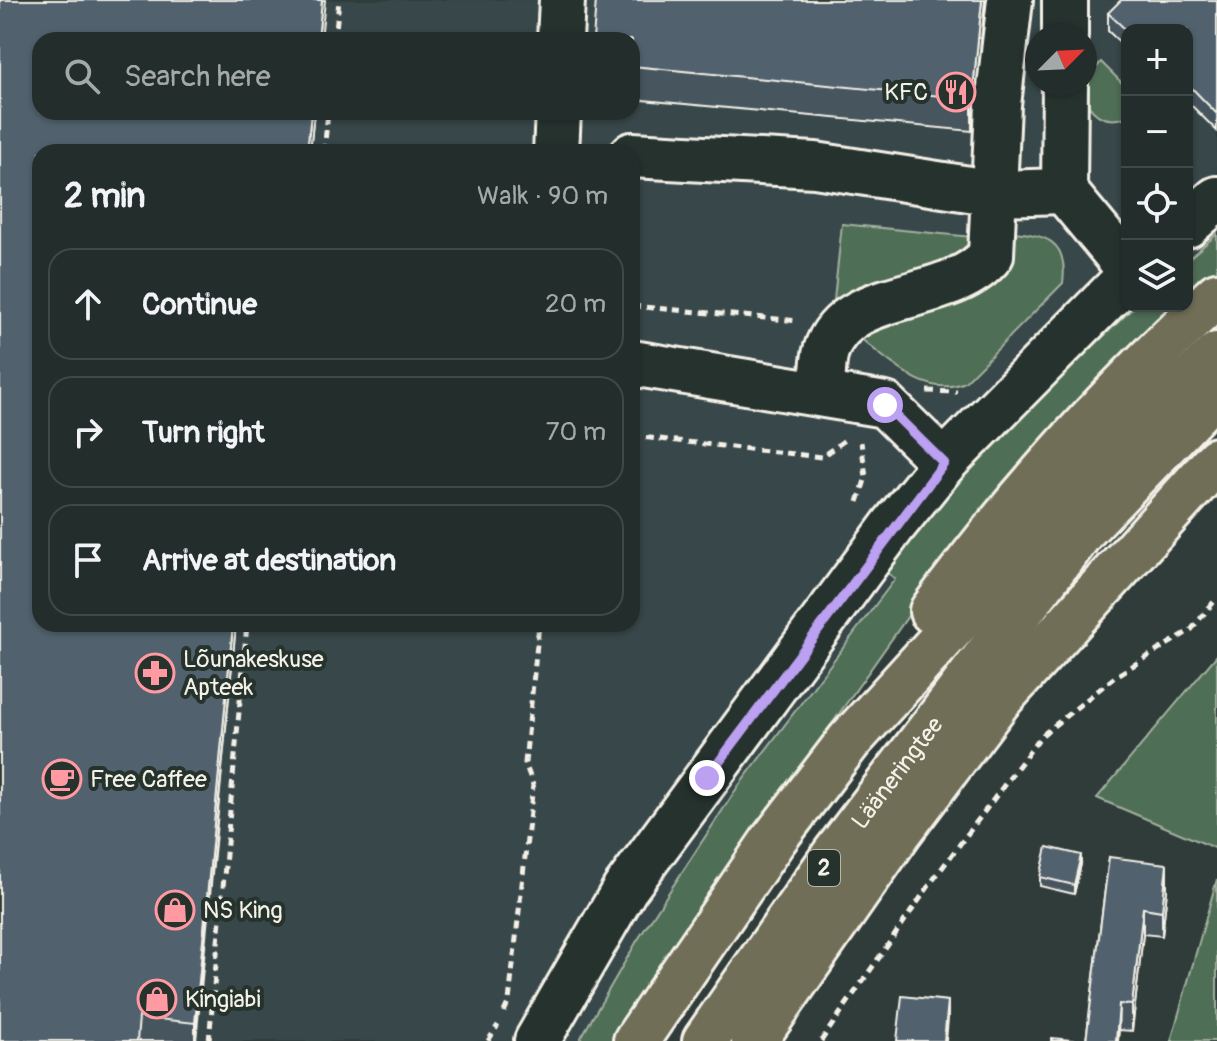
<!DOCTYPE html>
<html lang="en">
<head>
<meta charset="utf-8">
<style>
  :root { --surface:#232d2c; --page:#2b3534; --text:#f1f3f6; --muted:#a3a8a9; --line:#404948 }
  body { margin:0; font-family:Pangolin,sans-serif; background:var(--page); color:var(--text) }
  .controls { position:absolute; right:24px; top:24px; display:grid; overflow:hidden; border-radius:16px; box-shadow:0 2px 6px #0004 }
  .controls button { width:72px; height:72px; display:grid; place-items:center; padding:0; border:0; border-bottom:2px solid var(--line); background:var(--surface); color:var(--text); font:40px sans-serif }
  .compass { position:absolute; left:1025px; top:24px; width:72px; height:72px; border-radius:50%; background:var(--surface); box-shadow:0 2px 6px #0004; rotate:66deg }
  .stop { position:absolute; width:24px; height:24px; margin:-18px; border:6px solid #bca0f2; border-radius:50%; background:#fff }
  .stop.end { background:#bca0f2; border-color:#fff; box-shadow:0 2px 8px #0008 }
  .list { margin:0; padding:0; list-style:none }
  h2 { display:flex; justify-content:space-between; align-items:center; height:104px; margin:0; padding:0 32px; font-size:34px }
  h2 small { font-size:26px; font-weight:400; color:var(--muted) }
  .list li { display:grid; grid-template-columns:52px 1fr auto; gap:24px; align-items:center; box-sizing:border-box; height:112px; margin:0 16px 16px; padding:0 16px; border:2px solid var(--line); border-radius:24px }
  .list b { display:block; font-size:30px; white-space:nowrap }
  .list em { font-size:26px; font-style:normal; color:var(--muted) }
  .icon { flex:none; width:44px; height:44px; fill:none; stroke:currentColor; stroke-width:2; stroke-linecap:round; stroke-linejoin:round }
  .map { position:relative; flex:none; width:1217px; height:1041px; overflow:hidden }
  .search { position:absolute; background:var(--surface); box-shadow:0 2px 6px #0004; left:32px; top:32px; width:608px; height:88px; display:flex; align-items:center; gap:20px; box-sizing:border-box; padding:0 28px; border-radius:24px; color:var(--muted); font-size:30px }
  .panel { position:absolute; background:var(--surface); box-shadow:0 2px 6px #0004; left:32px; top:144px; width:608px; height:488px; border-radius:24px }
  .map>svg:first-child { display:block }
  .built { fill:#39474a; fill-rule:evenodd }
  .green { fill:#506e56; stroke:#a2b09f; stroke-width:2 }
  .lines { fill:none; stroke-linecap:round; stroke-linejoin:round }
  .minor-casing { stroke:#f4f1e8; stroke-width:50 }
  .highway-casing { stroke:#f4f1e8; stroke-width:50 }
  .path { stroke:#f4f1e8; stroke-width:5; stroke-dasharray:8 6; stroke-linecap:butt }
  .minor { stroke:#26332d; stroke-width:44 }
  .highway { stroke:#716e59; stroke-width:44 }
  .wall { fill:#46545f; stroke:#f4f1e8; stroke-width:2 }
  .shaded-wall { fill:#39454d; stroke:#f4f1e8; stroke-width:2 }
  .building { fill:#51626e; stroke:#f4f1e8; stroke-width:2 }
  .route { stroke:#bca0f2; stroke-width:10 }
  .labels { text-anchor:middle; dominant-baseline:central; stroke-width:8; stroke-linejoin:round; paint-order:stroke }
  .shield { fill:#26332d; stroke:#b6b8b0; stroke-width:2 }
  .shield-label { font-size:22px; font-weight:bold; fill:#f4f1e8 }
  .poi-label { font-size:24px; fill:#f4f1e8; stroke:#26332d; text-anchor:start }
  .street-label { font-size:24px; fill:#f4f1e8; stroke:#26332d }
</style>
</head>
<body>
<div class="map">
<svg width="1217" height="1041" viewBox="0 0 1217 1041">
  <rect width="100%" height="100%" fill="#2f3c3a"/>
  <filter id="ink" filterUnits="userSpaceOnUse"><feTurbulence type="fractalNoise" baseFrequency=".0125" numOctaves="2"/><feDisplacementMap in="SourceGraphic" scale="16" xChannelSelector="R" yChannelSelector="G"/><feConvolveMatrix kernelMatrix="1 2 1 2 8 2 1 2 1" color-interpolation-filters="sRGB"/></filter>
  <g filter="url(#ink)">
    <path class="built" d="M0,0H1217V234L1187,260V30H1127V306H1135L1062,374L883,568L895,578L737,788L637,941L579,1041H0ZM1037,36H1085V84H1037ZM40,40H632V112H40ZM40,152H632V624H40Z"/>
    <g class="green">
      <path d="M1101,62L1127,88V117C1108,123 1095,118 1085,100V81Z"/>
      <polygon points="842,224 972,237 981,246 832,319"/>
      <path d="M1006,231C1042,235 1069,237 1063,283L965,382C924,401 883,354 852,332Z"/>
      <polygon points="1217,234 1217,271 1187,300 1187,260"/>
      <polygon points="1135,306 1180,306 942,568 764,820 615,1041 579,1041 637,941 737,788 895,579 882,568 994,442"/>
      <polygon points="1217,655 1217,849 1097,798"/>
      <polygon points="1217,879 1217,1041 1171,1041"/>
    </g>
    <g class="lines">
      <defs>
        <g id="minor">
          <polyline points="1065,0 1065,36"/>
          <polyline points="560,40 562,0"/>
          <polyline points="1065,84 1064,191 1127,267"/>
          <polyline points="556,152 558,112"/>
          <polyline points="632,155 815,165 995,193 1064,191"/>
          <polyline points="1187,225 1217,199"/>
          <polyline points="632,363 885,405 944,463"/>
          <path d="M822,394C823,381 822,364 826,351C847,285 951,306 991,255L998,105L1010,0"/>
          <polyline points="537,1041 625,889 893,526 944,463 1127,278"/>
        </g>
        <g id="highway">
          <path d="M932,611C1016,497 1113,390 1217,295"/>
          <polyline points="636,1041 774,839 849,741 1104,461 1217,355"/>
          <path id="s1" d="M705,1041L835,854L1082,531L1206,402"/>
          <polyline points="754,1041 900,831 998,701 1217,460"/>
        </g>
      </defs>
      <use href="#minor" class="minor-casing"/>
      <use href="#highway" class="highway-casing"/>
      <g class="path">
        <polyline points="335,40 339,0"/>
        <polyline points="324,152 328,112"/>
        <polyline points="632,306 798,321"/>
        <polyline points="927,391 957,392"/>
        <polyline points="632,436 821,457 845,440"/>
        <polyline points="858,502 866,477 861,442"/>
        <polyline points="504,1012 509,1001 533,785 525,763 539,624"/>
        <polyline points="209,1041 247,624"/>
        <polyline points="488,1041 498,1025"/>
        <polyline points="821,1041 933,880 1041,736 1116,676 1191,630 1217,598"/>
      </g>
      <use href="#minor" class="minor"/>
      <use href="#highway" class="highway"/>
    </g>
    <g class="wall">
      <polygon points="985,0 972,131 632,99 632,40"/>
      <polygon points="1217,0 1217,131 1187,101 1187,30 1127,30 1127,49 1108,31 1108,13"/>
      <polygon points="40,112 314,112 310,152 40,152 236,624 196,1041 0,1041"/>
      <polygon points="1109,857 1167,890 1162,936 1143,934 1132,1031 1119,1030 1118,1041 1086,1041"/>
      <polygon points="1081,864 1074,894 1040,886 1040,877"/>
    </g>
    <g class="shaded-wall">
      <polygon points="322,0 325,0 321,40 318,40"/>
      <polygon points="982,0 985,0 972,131 972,99"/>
      <polygon points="311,112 314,112 310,152 307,152"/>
      <polygon points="233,624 236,624 195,1041 195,1023"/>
      <polygon points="1081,855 1081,864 1074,894 1074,885"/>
      <polygon points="1167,864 1167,890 1162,936 1162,911"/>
      <polygon points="1143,908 1143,934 1132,1031 1132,1005"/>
      <polygon points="948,1001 948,1019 946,1041 944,1041"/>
      <polygon points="1119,1004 1118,1041 1116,1041"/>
    </g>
    <g class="building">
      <polygon points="0,0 322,0 318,40 40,40 40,112 311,112 307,152 40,152 40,624 233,624 195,1023 139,1017 137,1041 0,1041"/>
      <polygon points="596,0 982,0 972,99 632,66 632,40 593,40"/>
      <polygon points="1121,0 1217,0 1217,114 1187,83 1187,30 1127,30 1127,31 1108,13"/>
      <polygon points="1047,847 1081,855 1074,885 1040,877"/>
      <polygon points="1109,857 1167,864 1162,911 1143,908 1132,1005 1119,1004 1116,1041 1086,1041"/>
      <polygon points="902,996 948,1001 944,1041 897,1041"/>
      <polygon points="1052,1038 1080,1041 1052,1041"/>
    </g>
  </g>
  <g class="lines" filter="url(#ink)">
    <polyline class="route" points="707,778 944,463 885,405"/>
  </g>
  <defs>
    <symbol id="restaurant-ring" viewBox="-11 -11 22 22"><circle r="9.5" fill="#26332d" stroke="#ff9aa2" stroke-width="1.5"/><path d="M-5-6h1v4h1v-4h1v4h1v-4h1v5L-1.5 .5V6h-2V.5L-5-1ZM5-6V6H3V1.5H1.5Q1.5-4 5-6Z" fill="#ff9aa2"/></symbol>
    <symbol id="pharmacy-ring" viewBox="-11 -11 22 22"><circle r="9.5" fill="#26332d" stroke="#ff9aa2" stroke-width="1.5"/><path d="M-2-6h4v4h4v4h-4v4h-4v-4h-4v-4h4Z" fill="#ff9aa2"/></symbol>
    <symbol id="cafe-ring" viewBox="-11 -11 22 22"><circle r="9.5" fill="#26332d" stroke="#ff9aa2" stroke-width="1.5"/><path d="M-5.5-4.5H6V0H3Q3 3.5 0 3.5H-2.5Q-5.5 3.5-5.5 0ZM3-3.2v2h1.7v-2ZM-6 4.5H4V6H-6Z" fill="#ff9aa2"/></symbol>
    <symbol id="shop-ring" viewBox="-11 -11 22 22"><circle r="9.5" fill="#26332d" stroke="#ff9aa2" stroke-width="1.5"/><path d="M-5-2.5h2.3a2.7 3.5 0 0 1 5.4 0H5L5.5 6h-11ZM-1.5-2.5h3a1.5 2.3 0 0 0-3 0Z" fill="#ff9aa2"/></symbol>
  </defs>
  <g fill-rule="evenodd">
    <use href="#restaurant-ring" x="934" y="70" width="44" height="44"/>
    <use href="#pharmacy-ring" x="133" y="651" width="44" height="44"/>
    <use href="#cafe-ring" x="40" y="757" width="44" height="44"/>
    <use href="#shop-ring" x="153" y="888" width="44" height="44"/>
    <use href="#shop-ring" x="135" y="977" width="44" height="44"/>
  </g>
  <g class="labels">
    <rect class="shield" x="808" y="850" width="32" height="36" rx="6"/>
    <g class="shield-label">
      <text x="824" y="868">2</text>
    </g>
    <g class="poi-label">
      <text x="928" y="92" text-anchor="end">KFC</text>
      <text x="183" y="659">Lõunakeskuse<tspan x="183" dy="28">Apteek</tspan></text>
      <text x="90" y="779">Free Caffee</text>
      <text x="203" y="910">NS King</text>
      <text x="185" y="999">Kingiabi</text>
    </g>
    <g class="street-label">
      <text stroke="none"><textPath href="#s1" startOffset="330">Lääneringtee</textPath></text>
    </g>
  </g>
</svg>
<div class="controls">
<button>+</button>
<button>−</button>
<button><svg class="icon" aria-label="locate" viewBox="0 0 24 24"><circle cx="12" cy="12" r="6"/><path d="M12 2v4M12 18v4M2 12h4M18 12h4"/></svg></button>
<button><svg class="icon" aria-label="layers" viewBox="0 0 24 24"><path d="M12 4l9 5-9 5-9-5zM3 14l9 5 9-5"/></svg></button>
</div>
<svg class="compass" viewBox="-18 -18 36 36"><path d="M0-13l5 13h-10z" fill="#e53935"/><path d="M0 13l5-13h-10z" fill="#a3a8a9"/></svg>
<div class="stop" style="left:885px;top:405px"></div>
<div class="stop end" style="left:707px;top:778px"></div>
<div class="search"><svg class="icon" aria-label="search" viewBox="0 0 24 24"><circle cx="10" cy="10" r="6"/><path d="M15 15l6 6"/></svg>Search here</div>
<section class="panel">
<h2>2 min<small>Walk · 90 m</small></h2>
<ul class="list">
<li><svg class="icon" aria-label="ahead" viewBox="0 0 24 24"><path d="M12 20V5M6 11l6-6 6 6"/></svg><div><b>Continue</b></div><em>20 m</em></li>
<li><svg class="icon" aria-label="right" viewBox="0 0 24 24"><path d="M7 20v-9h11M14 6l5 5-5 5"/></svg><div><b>Turn right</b></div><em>70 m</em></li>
<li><svg class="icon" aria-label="arrive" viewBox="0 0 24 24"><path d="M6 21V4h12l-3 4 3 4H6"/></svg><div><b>Arrive at destination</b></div></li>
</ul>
</section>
</div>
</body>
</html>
